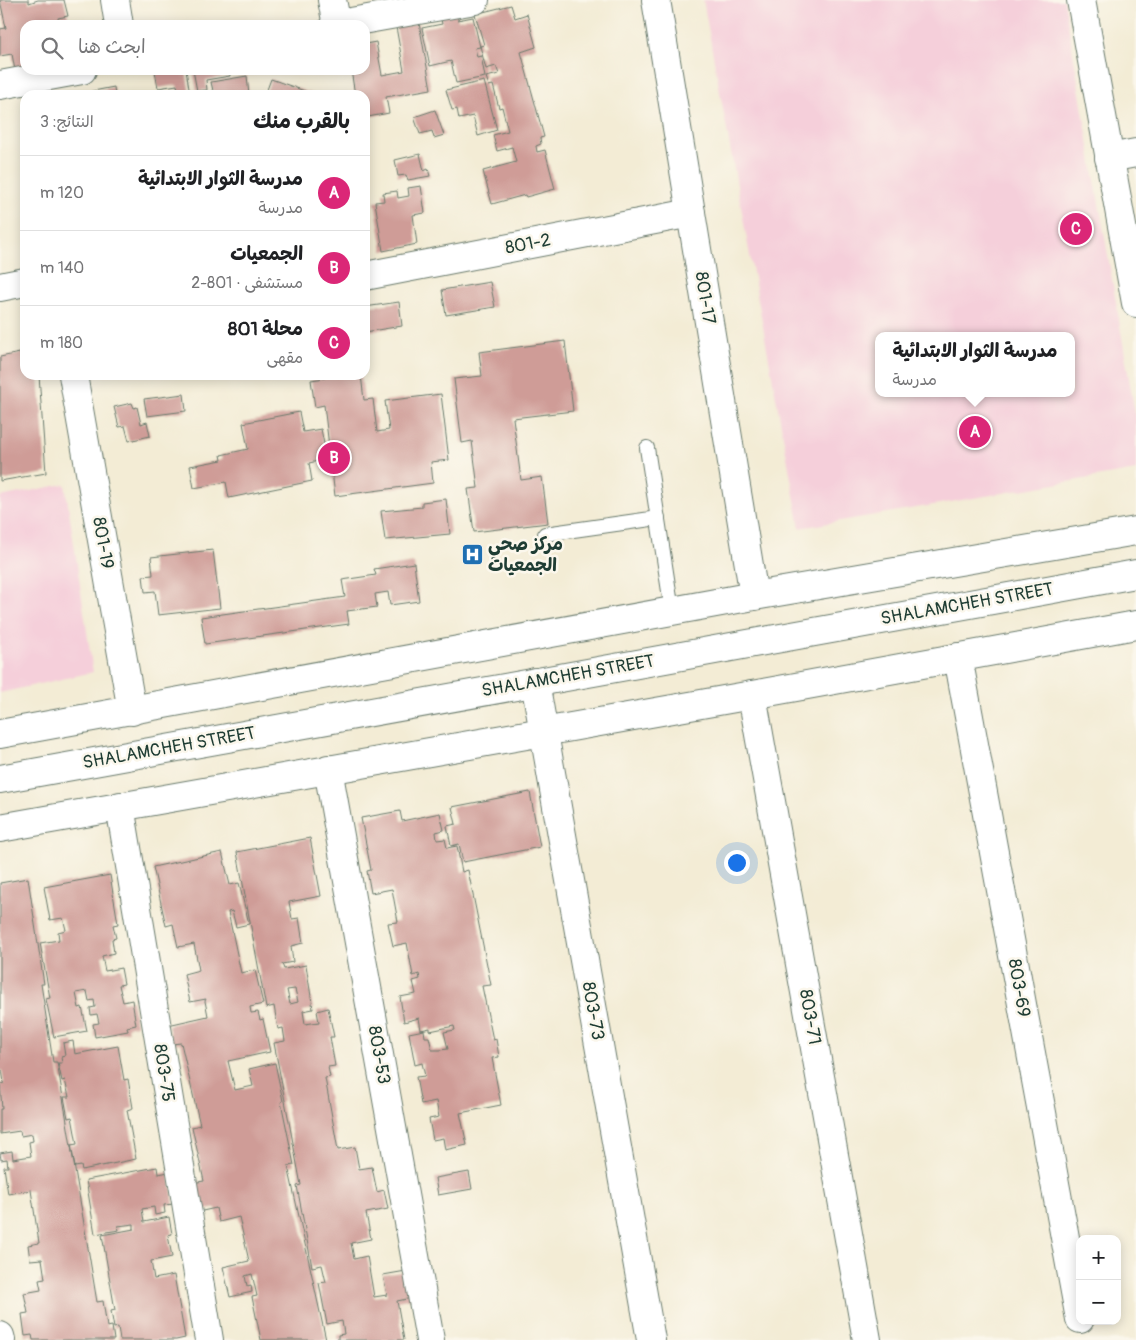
<!DOCTYPE html>
<html lang="ar">
<head>
<meta charset="utf-8">
<style>
  :root { --surface:#fff; --page:#f2f2f2; --text:#202124; --muted:#757577; --line:#e0e0e0; --accent:#db2777 }
  body { margin:0; font-family:Pangolin,"Playpen Sans Arabic",sans-serif; background:var(--page); color:var(--text); direction:rtl }
  .controls { position:absolute; right:15px; bottom:15px; display:grid; overflow:hidden; border-radius:10px; box-shadow:0 2px 12px #0003 }
  .controls button { width:45px; height:45px; display:grid; place-items:center; padding:0; border:0; border-bottom:1px solid var(--line); background:var(--surface); color:var(--text); font:25px sans-serif }
  .you { position:absolute; left:736px; top:862px; width:18px; height:18px; margin:-12px; border:4px solid #fff; border-radius:50%; background:#1a73e8; box-shadow:0 0 0 8px #1a73e833 }
  .badge { display:grid; place-items:center; width:32px; height:32px; border-radius:50%; background:var(--accent); color:#fff; font-size:16px; font-weight:700 }
  .pin { position:absolute; translate:-50% -50%; border:2px solid #fff; box-shadow:0 1px 5px #0006 }
  .popup { position:absolute; left:875px; top:332px; width:200px; height:65px; box-sizing:border-box; display:grid; place-content:center; border-radius:10px; background:var(--surface); filter:drop-shadow(0 1px 4px #0005); font-size:16px; white-space:nowrap; color:var(--muted) }
  .popup b { font-size:19px; color:var(--text) }
  .popup::after { content:''; position:absolute; left:50%; top:100%; margin-left:-10px; border:10px solid transparent; border-top-color:var(--surface) }
  .list { margin:0; padding:0; list-style:none }
  h2 { display:flex; justify-content:space-between; align-items:center; height:65px; margin:0; padding:0 20px; font-size:21px }
  h2 small { font-size:16px; font-weight:400; color:var(--muted) }
  .list li { display:grid; grid-template-columns:32px 1fr auto; gap:15px; align-items:center; box-sizing:border-box; height:75px; padding:0 20px; border-top:1px solid var(--line) }
  .list b { display:block; font-size:19px; white-space:nowrap }
  .list p { margin:0; font-size:16px; white-space:nowrap; color:var(--muted) }
  .list em { font-size:16px; font-style:normal; color:var(--muted) }
  .icon { flex:none; width:28px; height:28px; fill:none; stroke:currentColor; stroke-width:2; stroke-linecap:round; stroke-linejoin:round }
  .map { position:relative; flex:none; width:1136px; height:1340px; overflow:hidden; direction:ltr }
  .search { position:absolute; background:var(--surface); box-shadow:0 2px 12px #0003; left:20px; top:20px; width:350px; height:55px; display:flex; align-items:center; gap:12px; box-sizing:border-box; padding:0 18px; border-radius:15px; color:var(--muted); font-size:19px }
  .panel { position:absolute; background:var(--surface); box-shadow:0 2px 12px #0003; left:20px; top:90px; width:350px; height:290px; border-radius:15px; direction:rtl }
  .map>svg:first-child { display:block }
  .built { fill:#f5cfda; fill-rule:evenodd }
  .building { fill:#cf9c97; fill-rule:evenodd }
  .lines { fill:none; stroke-linecap:round; stroke-linejoin:round }
  .service-casing { stroke:#697a6c; stroke-width:16 }
  .minor-casing { stroke:#697a6c; stroke-width:30 }
  .tertiary-casing { stroke:#697a6c; stroke-width:30 }
  .service { stroke:#fff; stroke-width:14 }
  .minor { stroke:#fff; stroke-width:28 }
  .tertiary { stroke:#fff; stroke-width:28 }
  .labels { text-anchor:middle; dominant-baseline:central; stroke-width:5; stroke-linejoin:round; paint-order:stroke }
  .street-label { font-size:18px; fill:#1f3d34; stroke:#fbf7ec }
  .poi-label { font-size:18px; font-weight:bold; fill:#1f3d34; stroke:#fbf7ec; text-anchor:start }
</style>
</head>
<body>
<div class="map">
<svg width="1136" height="1340" viewBox="0 0 1136 1340">
  <rect width="100%" height="100%" fill="#fbf7ec"/>
  <filter id="ink" filterUnits="userSpaceOnUse"><feTurbulence type="fractalNoise" baseFrequency=".02" numOctaves="2"/><feDisplacementMap in="SourceGraphic" scale="10" xChannelSelector="R" yChannelSelector="G"/><feConvolveMatrix kernelMatrix="1 2 1 2 8 2 1 2 1" color-interpolation-filters="sRGB"/></filter>
  <filter id="wash" filterUnits="userSpaceOnUse"><feTurbulence type="fractalNoise" baseFrequency=".0096" numOctaves="4" result="noise"/><feDisplacementMap in="SourceGraphic" scale="20" xChannelSelector="R" yChannelSelector="G"/><feGaussianBlur stdDeviation="1.12" result="paint"/><feColorMatrix in="noise" values="0 0 0 0 0 0 0 0 0 0 0 0 0 0 0 0 0 1.4 0 .05"/><feComposite in="paint" operator="in"/></filter>
  <g filter="url(#wash)">
    <rect width="100%" height="100%" fill="#f3ecd5"/>
    <g class="built">
      <path d="M703,0H1064L1136,419V470L800,528ZM879,336H1071V393H879Z"/>
      <polygon points="65,484 93,672 0,693 0,497"/>
    </g>
    <g id="blocks">
      <g class="building">
        <polygon points="0,0 29,0 29,3 38,0 64,0 68,16 58,18 59,25 25,25 25,70 16,76 12,54 0,56 0,29 6,28"/>
        <polygon points="511,5 515,18 527,14 536,47 521,52 544,137 540,138 541,144 536,146 537,152 545,150 555,189 526,197 525,195 492,204 483,171 516,162 512,147 497,151 493,135 508,131 502,107 499,108 493,85 489,86 486,77 499,74 496,66 486,69 480,46 484,45 475,14"/>
        <polygon points="457,12 458,20 473,17 480,47 475,48 477,57 481,56 485,77 456,83 451,61 430,66 422,28 442,24 440,15"/>
        <polygon points="419,23 431,89 386,97 389,113 368,117 365,95 355,95 351,70 365,70 365,44 376,42 382,75 404,71 396,27"/>
        <polygon points="162,70 186,70 190,95 179,95 177,85 158,88 155,71"/>
        <polygon points="193,70 229,70 230,76 206,80 207,90 197,91"/>
        <polygon points="247,76 249,95 214,95 211,82"/>
        <polygon points="271,79 316,95 265,95"/>
        <polygon points="484,81 497,130 478,136 473,116 459,119 457,109 452,110 446,90"/>
        <polygon points="114,87 115,95 83,95 83,93"/>
        <polygon points="435,110 444,135 434,138 432,131 420,134 414,117"/>
        <polygon points="420,154 424,171 428,169 430,176 408,180 406,175 398,176 395,160"/>
        <polygon points="421,186 425,213 413,215 417,244 383,251 375,202 384,201 383,193 397,191 398,198 409,196 408,188"/>
        <polygon points="490,282 495,307 446,315 442,290"/>
        <polygon points="399,302 402,326 365,332 365,307"/>
        <polygon points="565,341 573,411 513,418 521,480 542,477 548,523 474,532 468,489 478,488 472,441 462,443 454,379 482,376 479,352"/>
        <polygon points="25,352 25,375 39,375 46,473 0,481 0,357"/>
        <polygon points="325,375 361,375 364,400 373,399 377,432 389,430 385,401 441,394 449,460 431,462 433,483 335,496 324,405 315,407 311,380 325,378"/>
        <polygon points="184,394 186,411 147,416 144,399"/>
        <polygon points="132,403 134,408 137,407 141,424 147,422 150,436 129,441 125,426 119,427 114,407"/>
        <polygon points="299,412 303,432 321,429 327,459 309,463 312,481 229,498 226,482 194,488 190,466 222,460 221,455 248,449 243,423"/>
        <polygon points="446,499 450,534 385,540 381,511 422,507 422,502"/>
        <polygon points="213,550 220,608 158,615 155,591 145,592 143,576 153,575 151,557"/>
        <polygon points="414,563 419,601 390,605 388,592 375,594 377,607 347,611 349,624 205,644 201,617 345,597 342,580 376,575 374,569"/>
        <polygon points="530,792 540,847 463,862 459,844 451,846 447,826 456,824 452,807"/>
        <polygon points="400,811 402,821 440,813 444,830 436,832 437,840 445,839 447,848 457,846 462,872 468,870 491,985 482,986 493,1040 496,1039 499,1057 492,1058 501,1105 460,1113 467,1145 445,1150 443,1138 433,1140 429,1119 439,1117 436,1101 421,1104 416,1077 425,1076 422,1063 415,1065 409,1033 424,1030 425,1037 429,1037 432,1050 440,1050 448,1049 444,1032 455,1030 454,1026 430,1031 430,1028 421,1030 419,1018 404,1022 400,997 416,994 413,981 420,979 419,974 413,976 407,943 393,946 388,923 398,922 392,889 371,893 367,871 371,870 361,818"/>
        <path d="M310,838L321,896L289,902L292,919L299,918L303,943L291,946L293,962L282,964L284,969L306,965L313,1009L303,1011L305,1024L319,1022L317,1011L328,1008L334,1037H330L335,1066L328,1067L330,1077L325,1078L338,1150L355,1147L359,1169L372,1167L377,1192L384,1190L388,1209L366,1213L371,1239L351,1243L354,1259L367,1256L374,1297L387,1295L383,1275L406,1271L412,1298L397,1301L404,1340H338V1335L344,1334L342,1321L327,1324L319,1283L326,1282L322,1265L312,1267L297,1186L301,1185L274,1043L285,1041L283,1028L278,1029L274,1006L266,1008L237,852ZM295,989L298,1002L290,1004L287,990Z"/>
        <polygon points="222,852 230,885 239,883 249,924 236,927 232,911 228,912 241,973 255,970 263,1004 250,1007 251,1013 258,1012 260,1020 263,1019 270,1052 228,1061 235,1090 253,1086 249,1069 275,1063 283,1101 281,1102 294,1165 288,1166 326,1340 261,1340 252,1297 257,1296 252,1274 245,1276 247,1286 251,1285 252,1292 230,1297 223,1267 249,1261 239,1217 219,1222 216,1208 198,1212 192,1183 204,1181 192,1127 200,1125 181,1043 172,1044 168,1025 208,1016 205,1001 206,999 190,1002 184,974 199,970 194,944 178,947 173,924 166,926 153,867"/>
        <polygon points="110,875 118,924 113,925 116,938 112,939 114,953 102,956 105,971 121,968 124,984 119,985 123,1002 132,1000 136,1025 127,1027 128,1031 95,1037 93,1024 99,1023 97,1014 91,1015 90,1008 95,1007 94,1000 89,1001 87,991 76,993 79,1008 82,1007 87,1031 54,1037 46,999 50,998 40,943 59,940 58,932 66,930 63,918 50,920 44,887"/>
        <polygon points="28,878 44,984 41,984 53,1062 57,1062 97,1302 103,1301 107,1327 112,1326 114,1340 33,1340 32,1335 25,1336 22,1314 28,1313 24,1293 41,1290 39,1280 45,1279 42,1259 30,1260 28,1245 39,1243 31,1190 8,1194 4,1167 8,1167 7,1159 1,1160 0,1153 12,1151 13,1159 31,1156 29,1142 33,1141 32,1134 21,1136 20,1131 0,1134 0,1109 2,1109 0,1084 4,1083 2,1070 0,1071 0,883"/>
        <polygon points="73,1041 75,1054 118,1046 124,1080 128,1079 133,1108 127,1110 136,1159 82,1170 81,1166 75,1167 71,1145 77,1144 72,1117 68,1118 64,1097 69,1097 65,1080 62,1081 58,1063 62,1063 61,1057 65,1056 63,1043"/>
        <polygon points="157,1167 158,1174 169,1172 174,1204 164,1205 165,1213 155,1215 154,1207 142,1209 144,1222 169,1217 172,1234 168,1235 172,1257 151,1261 154,1279 174,1275 185,1338 176,1340 120,1340 118,1327 114,1328 111,1311 115,1310 102,1235 134,1229 134,1224 118,1226 119,1230 95,1234 86,1180"/>
        <polygon points="469,1172 472,1189 438,1195 435,1178"/>
      </g>
    </g>
  </g>
  <g filter="url(#ink)">
    <use href="#blocks" fill-opacity="0" stroke="#697a6c" stroke-width="1"/>
    <g class="lines">
      <defs>
        <g id="service">
          <polyline points="647,448 672,611"/>
          <polyline points="545,534 658,518"/>
        </g>
        <g id="minor">
          <polyline points="115,0 119,25"/>
          <polyline points="332,0 337,25"/>
          <polyline points="656,0 754,596"/>
          <polyline points="1081,0 1136,303"/>
          <polyline points="334,25 475,0"/>
          <polyline points="0,85 82,70"/>
          <polyline points="1109,158 1136,153"/>
          <polyline points="365,276 691,213"/>
          <polyline points="0,287 25,282"/>
          <polyline points="73,375 132,711"/>
          <polyline points="958,657 1080,1319"/>
          <polyline points="535,682 651,1340"/>
          <polyline points="752,695 867,1340"/>
          <polyline points="328,769 430,1340"/>
          <polyline points="120,806 209,1340"/>
          <polyline points="0,828 752,695 1136,625"/>
          <polyline points="0,1336 1,1340"/>
        </g>
        <g id="tertiary">
          <polyline points="0,734 754,596 1136,531"/>
          <polyline points="0,779 1136,574"/>
        </g>
      </defs>
      <use href="#service" class="service-casing"/>
      <use href="#minor" class="minor-casing"/>
      <use href="#tertiary" class="tertiary-casing"/>
      <use href="#service" class="service"/>
      <use href="#minor" class="minor"/>
      <use href="#tertiary" class="tertiary"/>
    </g>
  </g>
  <defs>
    <symbol id="hospital-square" viewBox="-11 -11 22 22"><rect x="-9" y="-9" width="18" height="18" rx="4" fill="#1f6fb2" stroke="#fbf7ec"/><path d="M-5-5h3v3.5h4V-5h3V5h-3V1.5h-4V5h-3Z" fill="#fff"/></symbol>
  </defs>
  <g fill-rule="evenodd">
    <use href="#hospital-square" x="460" y="542" width="25" height="25"/>
  </g>
  <g class="labels">
    <g class="street-label">
      <text transform="translate(528 244) rotate(-11)">801-2</text>
      <text transform="translate(705 298) rotate(81)">801-17</text>
      <text transform="translate(103 543) rotate(80)">801-19</text>
      <text transform="translate(967 604) rotate(-10)">SHALAMCHEH STREET</text>
      <text transform="translate(568 676) rotate(-10)">SHALAMCHEH STREET</text>
      <text transform="translate(169 748) rotate(-10)">SHALAMCHEH STREET</text>
      <text transform="translate(1019 988) rotate(80)">803-69</text>
      <text transform="translate(593 1011) rotate(80)">803-73</text>
      <text transform="translate(810 1017) rotate(80)">803-71</text>
      <text transform="translate(379 1055) rotate(80)">803-53</text>
      <text transform="translate(164 1073) rotate(81)">803-75</text>
    </g>
    <g class="poi-label">
      <text x="488" y="544">مركز صحي<tspan x="488" dy="21">الجمعيات</tspan></text>
    </g>
  </g>
</svg>
<div class="controls">
<button>+</button>
<button>−</button>
</div>
<div class="you"></div>
<div class="pin badge" style="left:975px;top:432px">A</div>
<div class="popup"><b>مدرسة الثوار الابتدائية</b>مدرسة</div>
<div class="pin badge" style="left:334px;top:458px">B</div>
<div class="pin badge" style="left:1076px;top:229px">C</div>
<div class="search"><svg class="icon" aria-label="search" viewBox="0 0 24 24"><circle cx="10" cy="10" r="6"/><path d="M15 15l6 6"/></svg>ابحث هنا</div>
<section class="panel">
<h2>بالقرب منك<small>النتائج: 3</small></h2>
<ul class="list">
<li><span class="badge">A</span><div><b>مدرسة الثوار الابتدائية</b><p>مدرسة</p></div><em>120 m</em></li>
<li><span class="badge">B</span><div><b>الجمعيات</b><p>مستشفى · 801-2</p></div><em>140 m</em></li>
<li><span class="badge">C</span><div><b>محلة 801</b><p>مقهى</p></div><em>180 m</em></li>
</ul>
</section>
</div>
</body>
</html>
